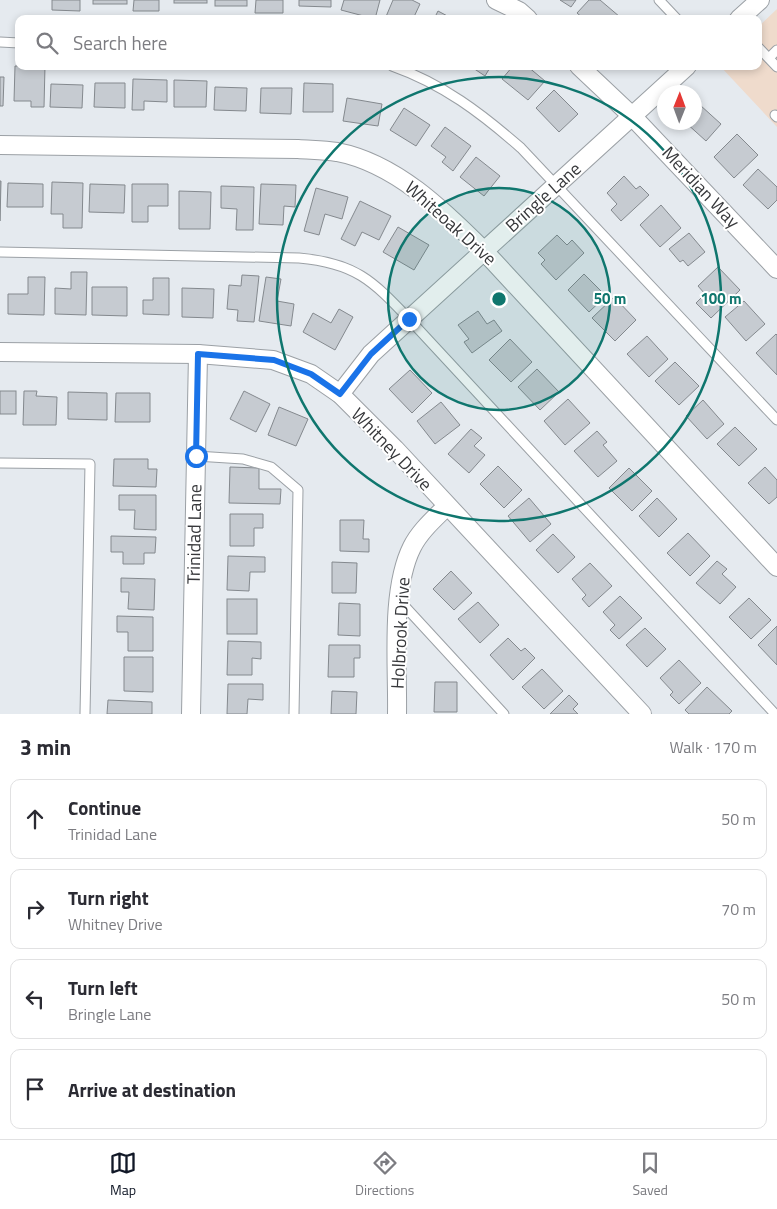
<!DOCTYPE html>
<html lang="en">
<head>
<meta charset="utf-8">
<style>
  :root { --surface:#fff; --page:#f7f7f7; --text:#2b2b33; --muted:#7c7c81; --line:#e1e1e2; --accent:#111827 }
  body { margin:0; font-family:"Titillium Web",sans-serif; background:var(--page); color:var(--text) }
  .compass { position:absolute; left:657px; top:85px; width:45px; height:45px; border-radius:50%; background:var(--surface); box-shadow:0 2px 8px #0003; rotate:1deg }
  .stop { position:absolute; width:15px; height:15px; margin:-11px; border:4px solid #1a73e8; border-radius:50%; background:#fff }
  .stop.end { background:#1a73e8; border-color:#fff; box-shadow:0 1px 5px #0008 }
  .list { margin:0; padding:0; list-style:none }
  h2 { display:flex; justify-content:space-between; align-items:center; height:65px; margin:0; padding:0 20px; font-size:21px }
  h2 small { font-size:16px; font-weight:400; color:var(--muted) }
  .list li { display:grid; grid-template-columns:32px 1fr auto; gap:15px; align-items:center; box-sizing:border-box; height:80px; margin:0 10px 10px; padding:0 10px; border:1px solid var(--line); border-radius:10px }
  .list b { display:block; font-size:19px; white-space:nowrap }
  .list p { margin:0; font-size:16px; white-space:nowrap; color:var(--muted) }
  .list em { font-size:16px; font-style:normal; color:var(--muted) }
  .icon { flex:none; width:28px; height:28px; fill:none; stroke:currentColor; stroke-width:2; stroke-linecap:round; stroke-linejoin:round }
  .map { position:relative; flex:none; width:777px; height:714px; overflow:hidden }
  .search { position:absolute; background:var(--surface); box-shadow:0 2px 8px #0003; left:15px; right:15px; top:15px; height:55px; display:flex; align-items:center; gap:12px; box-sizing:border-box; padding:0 18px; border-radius:10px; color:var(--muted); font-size:19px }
  .sheet { height:425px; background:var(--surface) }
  nav { display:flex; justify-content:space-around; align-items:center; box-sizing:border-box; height:70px; border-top:1px solid var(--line); background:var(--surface); font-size:14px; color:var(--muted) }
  nav a { display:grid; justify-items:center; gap:2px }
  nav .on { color:var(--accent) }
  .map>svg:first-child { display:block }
  .education { fill:#efdbcc }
  .building { fill:#c6cbd1; stroke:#84898e }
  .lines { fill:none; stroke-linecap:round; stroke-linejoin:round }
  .service-casing { stroke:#9ba0a5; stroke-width:11 }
  .minor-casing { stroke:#9ba0a5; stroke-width:20 }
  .service { stroke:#fff; stroke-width:9 }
  .minor { stroke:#fff; stroke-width:18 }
  .route { stroke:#1a73e8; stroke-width:6 }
  .ring { fill:none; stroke:#0f766e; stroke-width:2.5 }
  .labels { text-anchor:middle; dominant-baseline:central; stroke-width:4; stroke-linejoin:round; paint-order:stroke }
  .street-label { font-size:18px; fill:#37383b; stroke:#fff }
  .centre { fill:#0f766e; stroke:#fff; stroke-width:2.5 }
  .ring-label { font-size:15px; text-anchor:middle; font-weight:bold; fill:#0f766e; stroke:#fff; stroke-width:4; stroke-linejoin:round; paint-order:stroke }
</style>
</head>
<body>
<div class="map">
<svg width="777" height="714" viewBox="0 0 777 714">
  <rect width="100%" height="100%" fill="#e5eaef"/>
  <polygon class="education" points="777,9 777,127 720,66 758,66 758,27"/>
  <g class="building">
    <polygon points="52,0 80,0 80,11 52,10"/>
    <rect x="93" y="0" width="34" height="4"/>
    <polygon points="134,0 159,0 159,11 133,11"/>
    <rect x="174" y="0" width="33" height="3"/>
    <rect x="215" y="0" width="32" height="6"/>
    <polygon points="256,0 283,0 283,13 255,13"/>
    <polygon points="299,0 331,0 331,7 299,6"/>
    <polygon points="344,0 380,0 375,19 341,10"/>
    <polygon points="393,0 412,0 420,4 413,19 385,19"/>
    <polygon points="560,0 576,0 571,7"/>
    <polygon points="589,0 600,0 620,17 618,19 584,19 577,13"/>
    <polygon points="438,11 453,19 434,19"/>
    <polygon points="15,66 45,66 44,107 31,107 31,101 14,101"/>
    <polygon points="470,66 491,66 485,76"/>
    <polygon points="513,66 527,66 545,81 528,100 502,79"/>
    <polygon points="0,77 4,77 3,106 0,106"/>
    <polygon points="133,79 167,80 167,102 144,101 144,110 132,110"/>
    <polygon points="174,80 207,81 206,107 174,107"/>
    <polygon points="95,83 125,83 125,108 94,107"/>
    <polygon points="304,83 333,84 333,112 303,112"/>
    <polygon points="51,84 83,85 82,108 50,107"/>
    <polygon points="215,87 247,88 246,111 214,110"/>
    <polygon points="261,88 292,88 291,114 260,113"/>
    <polygon points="554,90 578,114 559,132 536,108"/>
    <polygon points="347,98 382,104 378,126 343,121"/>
    <polygon points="700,105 721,124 706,141 685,122 694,122 694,111"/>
    <polygon points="404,108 430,125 416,146 390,130"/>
    <polygon points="445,127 471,146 453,171 442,162 446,157 431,146"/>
    <polygon points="737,134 758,155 734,178 714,157"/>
    <polygon points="476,157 500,176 484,196 460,177"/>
    <polygon points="758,169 777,187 777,200 768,209 743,185"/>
    <polygon points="624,176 636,189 640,186 649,195 621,221 611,210 617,204 607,193"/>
    <polygon points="0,181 1,181 0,221"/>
    <polygon points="52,182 83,183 82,228 63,228 63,214 51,214"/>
    <polygon points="8,183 43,184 43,207 7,207"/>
    <polygon points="90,184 125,185 124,213 89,212"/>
    <polygon points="132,184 168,184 168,206 148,206 148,222 132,222"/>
    <polygon points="261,184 296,185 295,207 284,206 283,225 259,224"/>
    <polygon points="221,186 254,187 253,230 236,230 237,209 221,208"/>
    <polygon points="316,188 348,197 342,219 325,214 319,235 304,231"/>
    <polygon points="179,191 211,192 210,229 179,229"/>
    <polygon points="360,201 391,216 379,240 362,232 355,246 341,239"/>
    <polygon points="661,205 681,228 660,247 640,225"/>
    <polygon points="398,227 429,245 414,270 383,252"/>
    <polygon points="689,233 705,252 688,266 683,260 680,262 669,249"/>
    <polygon points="557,235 567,245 572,240 584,253 556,280 541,264 545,260 538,253"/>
    <polygon points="718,267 740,290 711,318 696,303 705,294 698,286"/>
    <polygon points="71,272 87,272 86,315 55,314 55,288 71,289"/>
    <polygon points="584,274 606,296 589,312 568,290"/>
    <polygon points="242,275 259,276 254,322 237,321 238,310 227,309 229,285 241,286"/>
    <polygon points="28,277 45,277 44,315 8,314 8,294 28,294"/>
    <polygon points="266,277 281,279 277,301 294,304 291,326 259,321"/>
    <polygon points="153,278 169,278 169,315 143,314 143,300 153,300"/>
    <polygon points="92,287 127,287 127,316 92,315"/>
    <polygon points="182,288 214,289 213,318 182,317"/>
    <polygon points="614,297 636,320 615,341 592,318"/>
    <polygon points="744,301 765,324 746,341 725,317"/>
    <polygon points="339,309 353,317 335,350 303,332 313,313 331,323"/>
    <polygon points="478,311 487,324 494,320 502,331 472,353 464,342 469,339 458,325"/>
    <polygon points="776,334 777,335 777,375 756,353"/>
    <polygon points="647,336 668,359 649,377 627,354"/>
    <polygon points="510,339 532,362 511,382 489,360"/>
    <polygon points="675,362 699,386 679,405 655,381"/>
    <polygon points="537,369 559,392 540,410 518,387"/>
    <polygon points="410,370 432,393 412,413 389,389"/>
    <rect x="0" y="391" width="16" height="23"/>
    <polygon points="24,391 37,391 36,396 57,397 56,425 23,425"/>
    <polygon points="244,391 270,404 256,432 230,419"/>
    <polygon points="68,392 107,393 107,420 68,419"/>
    <polygon points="116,393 150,393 150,422 115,422"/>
    <polygon points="568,399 590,423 565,445 544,421"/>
    <polygon points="703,400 724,424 707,439 686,416"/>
    <polygon points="441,402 460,425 435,444 417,421"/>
    <polygon points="279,407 308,419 296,446 268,435"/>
    <polygon points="735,427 757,449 739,466 717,444"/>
    <polygon points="471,429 482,438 474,446 485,455 469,473 448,454"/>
    <polygon points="597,431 607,442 603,445 617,461 598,477 574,451"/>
    <polygon points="114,459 148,459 148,469 157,469 156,487 113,486"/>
    <polygon points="498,466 522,490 504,508 480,484"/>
    <polygon points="230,467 259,468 259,489 281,489 280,504 229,503"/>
    <polygon points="765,467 777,480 777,497 769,504 748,483"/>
    <polygon points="629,468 652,491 632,511 609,488"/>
    <polygon points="119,495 156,495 156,530 134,529 135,510 119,510"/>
    <polygon points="529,498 551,524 530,542 508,516"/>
    <polygon points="657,498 677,519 659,537 639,516"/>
    <polygon points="230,514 263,514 263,528 254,528 254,546 230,546"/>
    <polygon points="340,520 364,520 363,539 369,539 369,552 340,551"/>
    <polygon points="688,533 710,556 690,576 667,553"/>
    <polygon points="553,534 575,557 558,573 536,550"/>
    <polygon points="111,536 156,537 155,553 144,553 144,564 123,564 123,552 111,552"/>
    <polygon points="228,556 265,557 265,572 250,572 249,591 227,590"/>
    <polygon points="717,561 727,569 722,574 736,587 720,604 696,583"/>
    <polygon points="332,562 357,563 356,593 332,593"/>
    <polygon points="590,563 612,586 589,607 582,599 586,595 572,579"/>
    <polygon points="451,571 472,593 454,610 433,589"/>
    <polygon points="121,578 155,579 154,610 128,609 129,592 121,592"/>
    <polygon points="620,596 642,618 619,639 610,630 615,625 603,612"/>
    <polygon points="749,598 771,620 751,639 729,617"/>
    <rect x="227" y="599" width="30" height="35"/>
    <polygon points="478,602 499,625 480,643 458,619"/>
    <polygon points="339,603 360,604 360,636 338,635"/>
    <polygon points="117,616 153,617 153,651 128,651 128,632 117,632"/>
    <polygon points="777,626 777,665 758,645"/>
    <polygon points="645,628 666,649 647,667 626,645"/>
    <polygon points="508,638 521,651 525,648 535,658 513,680 490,655"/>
    <polygon points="228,641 261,642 261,659 252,658 252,675 227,675"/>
    <polygon points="329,645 360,645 360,658 354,658 354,677 328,677"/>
    <polygon points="124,657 153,657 153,692 124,691"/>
    <polygon points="679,660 701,683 679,704 670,695 673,692 660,678"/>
    <polygon points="542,669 563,691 544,709 522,687"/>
    <polygon points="435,682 457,682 457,712 434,712"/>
    <polygon points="228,684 263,684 263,700 248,699 247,714 227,714"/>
    <polygon points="707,687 732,711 729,714 689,714 685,710"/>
    <polygon points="332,691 357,692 356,714 331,714"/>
    <polygon points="569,695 578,704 573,709 578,714 550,714"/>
    <polygon points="108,700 152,702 152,714 107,714"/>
  </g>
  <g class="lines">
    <defs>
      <g id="service">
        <polyline points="659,0 677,19"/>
        <polyline points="0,42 19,43"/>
        <polyline points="758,47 777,67"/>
        <polyline points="769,58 777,50"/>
        <path d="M392,66C443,84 481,113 521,148L777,420"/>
        <polyline points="775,115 777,117"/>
        <path d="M0,252L299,258C355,263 372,280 409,319L775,714"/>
        <polyline points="196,456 243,459 271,467 298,490 294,714"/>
        <polyline points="0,463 90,464 85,714"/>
        <polyline points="399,600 504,714"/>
      </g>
      <g id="minor">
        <polyline points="496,0 519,11 528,19"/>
        <polyline points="739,19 760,0"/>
        <polyline points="579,66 632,116 777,269"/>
        <path d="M0,145L298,149C311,150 324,150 337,152C395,163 443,210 484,251L777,567"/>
        <polyline points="0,352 198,354 273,360 311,374 340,394 395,449 642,714"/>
        <polyline points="340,394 371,354 687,66"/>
        <polyline points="191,714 198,354"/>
        <path d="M397,714C398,665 390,591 412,547C420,531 434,519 447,506"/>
      </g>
    </defs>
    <use href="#service" class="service-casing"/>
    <use href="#minor" class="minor-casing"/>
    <use href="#service" class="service"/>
    <use href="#minor" class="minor"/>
  </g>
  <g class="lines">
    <polyline class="route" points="196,456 198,354 274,360 311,374 340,394 371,354 409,319"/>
  </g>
  <circle cx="499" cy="299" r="111" fill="#0f766e" fill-opacity=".12"/>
  <g class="ring">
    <circle cx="499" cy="299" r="111"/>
    <circle cx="499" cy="299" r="222"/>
  </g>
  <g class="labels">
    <g class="street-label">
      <text transform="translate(701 187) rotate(47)">Meridian Way</text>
      <text transform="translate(543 197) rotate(-42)">Bringle Lane</text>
      <text transform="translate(451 223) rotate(42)">Whiteoak Drive</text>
      <text transform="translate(392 449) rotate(46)">Whitney Drive</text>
      <text transform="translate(194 534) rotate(-89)">Trinidad Lane</text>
      <text transform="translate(400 633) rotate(-87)">Holbrook Drive</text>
    </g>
  </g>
  <circle cx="499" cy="299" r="8" class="centre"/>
  <g class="ring-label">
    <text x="610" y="304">50 m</text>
    <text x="721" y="304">100 m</text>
  </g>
</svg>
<svg class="compass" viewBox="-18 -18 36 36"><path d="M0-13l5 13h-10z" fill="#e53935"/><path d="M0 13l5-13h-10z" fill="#7c7c81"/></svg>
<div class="stop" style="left:196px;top:456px"></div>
<div class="stop end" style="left:409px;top:319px"></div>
<div class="search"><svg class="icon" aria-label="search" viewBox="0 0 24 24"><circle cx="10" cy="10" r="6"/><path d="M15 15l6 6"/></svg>Search here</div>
</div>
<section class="sheet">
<h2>3 min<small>Walk · 170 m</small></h2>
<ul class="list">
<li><svg class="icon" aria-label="ahead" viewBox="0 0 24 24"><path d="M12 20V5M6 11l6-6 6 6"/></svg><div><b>Continue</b><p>Trinidad Lane</p></div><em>50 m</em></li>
<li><svg class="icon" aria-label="right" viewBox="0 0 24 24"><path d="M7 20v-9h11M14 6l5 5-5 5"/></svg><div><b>Turn right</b><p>Whitney Drive</p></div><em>70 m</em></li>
<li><svg class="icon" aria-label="left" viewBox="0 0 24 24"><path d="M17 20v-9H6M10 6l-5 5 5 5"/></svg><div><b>Turn left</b><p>Bringle Lane</p></div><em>50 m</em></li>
<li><svg class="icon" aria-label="arrive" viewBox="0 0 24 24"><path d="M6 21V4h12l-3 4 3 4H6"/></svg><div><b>Arrive at destination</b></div></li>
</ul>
</section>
<nav>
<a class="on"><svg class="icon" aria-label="map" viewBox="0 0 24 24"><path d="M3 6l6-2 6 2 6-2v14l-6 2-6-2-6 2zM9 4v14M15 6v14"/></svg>Map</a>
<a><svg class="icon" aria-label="directions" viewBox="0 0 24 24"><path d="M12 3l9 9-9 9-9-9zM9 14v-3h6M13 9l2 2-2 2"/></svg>Directions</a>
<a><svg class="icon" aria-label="saved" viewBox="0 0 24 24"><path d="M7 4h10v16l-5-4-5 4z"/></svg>Saved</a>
</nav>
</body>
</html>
